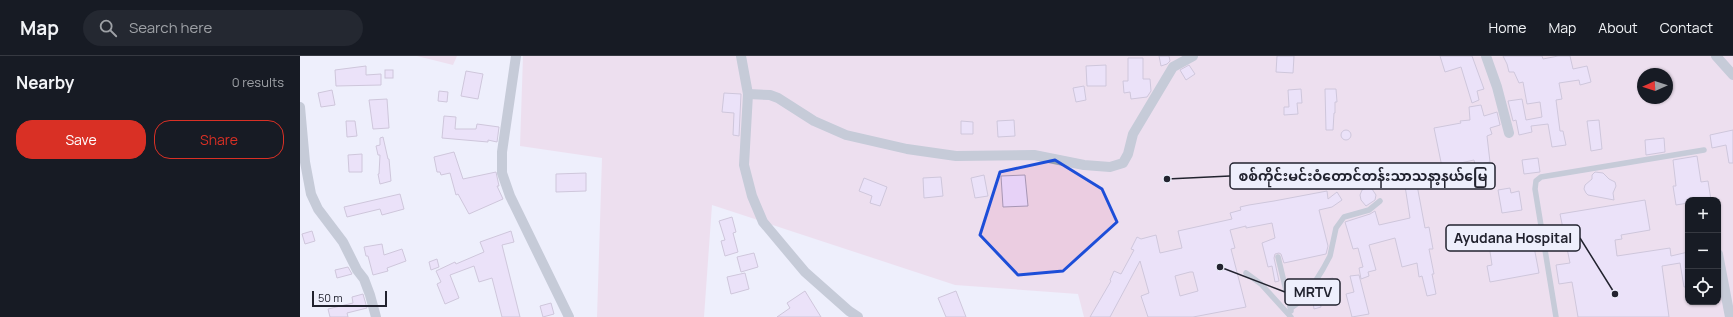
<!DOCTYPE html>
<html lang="en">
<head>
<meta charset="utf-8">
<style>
  :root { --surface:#171b24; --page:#242831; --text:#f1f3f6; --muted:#9ea1a6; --line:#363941; --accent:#d93025 }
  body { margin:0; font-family:Manrope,"Noto Sans Myanmar",sans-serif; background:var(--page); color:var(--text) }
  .controls { position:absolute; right:12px; bottom:12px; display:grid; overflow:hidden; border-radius:8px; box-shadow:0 1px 3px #0004 }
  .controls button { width:36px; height:36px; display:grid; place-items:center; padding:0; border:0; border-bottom:1px solid var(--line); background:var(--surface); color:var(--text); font:20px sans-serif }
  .compass { position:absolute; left:1337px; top:12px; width:36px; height:36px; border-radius:50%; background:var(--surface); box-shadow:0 1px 3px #0004; rotate:267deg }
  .scale { position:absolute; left:12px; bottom:10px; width:75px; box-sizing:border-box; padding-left:4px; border:2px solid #22232f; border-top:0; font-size:11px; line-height:14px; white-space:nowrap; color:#22232f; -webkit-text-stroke:3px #eeeffc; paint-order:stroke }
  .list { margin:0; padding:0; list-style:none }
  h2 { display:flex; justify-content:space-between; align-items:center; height:52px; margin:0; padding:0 16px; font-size:17px }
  h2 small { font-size:13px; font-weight:400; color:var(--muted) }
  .actions { display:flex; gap:8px; padding:12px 16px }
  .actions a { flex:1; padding:9px 0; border:1px solid var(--accent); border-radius:16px; text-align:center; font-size:14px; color:var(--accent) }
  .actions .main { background:var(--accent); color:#fff }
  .icon { flex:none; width:22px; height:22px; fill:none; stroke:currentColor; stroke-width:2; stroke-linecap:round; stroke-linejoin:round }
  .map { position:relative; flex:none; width:1433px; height:261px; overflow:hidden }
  header { display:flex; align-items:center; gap:24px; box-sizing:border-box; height:56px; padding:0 20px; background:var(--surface); border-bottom:1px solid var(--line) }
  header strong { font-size:19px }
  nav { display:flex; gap:22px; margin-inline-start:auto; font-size:14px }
  .search { width:280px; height:36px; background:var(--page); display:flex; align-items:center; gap:10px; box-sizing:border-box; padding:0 14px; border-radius:22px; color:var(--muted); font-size:15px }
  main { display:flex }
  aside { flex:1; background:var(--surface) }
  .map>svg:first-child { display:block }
  .green { fill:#ebcde1; fill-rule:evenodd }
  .building { fill:#e7d2f7; stroke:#a796b4; fill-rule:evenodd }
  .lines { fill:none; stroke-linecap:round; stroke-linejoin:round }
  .lane { stroke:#949fae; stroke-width:5.5 }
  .street { stroke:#949fae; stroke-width:10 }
  .marked { fill:none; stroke:#1d4ed8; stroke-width:3; stroke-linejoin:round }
  .leader { fill:none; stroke:#22232f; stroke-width:1.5 }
  .callout-dot { fill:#22232f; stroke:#eeeffc; stroke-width:1.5 }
  .callout { fill:#eeeffc; stroke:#22232f; stroke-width:1.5 }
  .callout-label { font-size:14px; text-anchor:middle; font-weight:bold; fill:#22232f }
</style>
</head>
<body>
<header>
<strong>Map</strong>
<div class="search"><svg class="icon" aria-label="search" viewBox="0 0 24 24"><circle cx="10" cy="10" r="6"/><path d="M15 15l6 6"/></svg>Search here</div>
<nav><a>Home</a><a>Map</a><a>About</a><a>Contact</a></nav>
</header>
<main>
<aside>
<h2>Nearby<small>0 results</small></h2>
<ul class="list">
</ul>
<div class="actions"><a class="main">Save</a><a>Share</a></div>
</aside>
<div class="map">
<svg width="1433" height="261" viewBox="0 0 1433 261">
  <rect width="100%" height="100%" fill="#eeeffc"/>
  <g class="green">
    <polygon points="117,0 157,0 153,9"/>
    <path d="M223,0H1433V261H784L778,238L655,229L412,149L404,261H297L302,102L220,90ZM1343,18H1367V42H1343ZM1388,144H1418V246H1388Z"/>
  </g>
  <g class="building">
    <polygon points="859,0 869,0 870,5 867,8 861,10"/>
    <polygon points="977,0 994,0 993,17 976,16"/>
    <polygon points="1140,0 1172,0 1184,33 1177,35 1179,44 1172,47 1161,11 1145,16"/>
    <polygon points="1203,0 1242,0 1243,3 1258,0 1270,0 1273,13 1287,10 1291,26 1280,29 1279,24 1259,27 1262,43 1256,44 1260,75 1263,75 1266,89 1252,91 1248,68 1231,70 1232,76 1219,79 1216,64 1213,65 1208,45 1222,43 1226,64 1242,61 1240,46 1227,48 1223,26 1219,27 1214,16 1209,16 1207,8"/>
    <polygon points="828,2 843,2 843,23 850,23 851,35 847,41 831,43 830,36 824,37 823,25 828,25"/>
    <polygon points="806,9 806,30 787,30 786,10"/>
    <polygon points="889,9 895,18 886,24 880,14"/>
    <polygon points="66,10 66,19 81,18 81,29 36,30 35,14"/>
    <rect x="85" y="14" width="8" height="8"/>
    <polygon points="166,15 183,18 178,43 161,40"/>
    <polygon points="784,30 786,44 776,46 773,32"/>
    <polygon points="1001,33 1002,47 997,47 998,58 984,59 984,51 989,51 988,34"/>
    <polygon points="1025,33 1036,33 1037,46 1035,46 1035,57 1034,57 1033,74 1026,74"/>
    <polygon points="32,34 35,49 21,51 18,37"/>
    <polygon points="139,35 148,36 147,46 138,45"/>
    <polygon points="424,37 441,38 439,80 433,79 434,57 422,56"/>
    <polygon points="87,43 89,72 73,73 69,44"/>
    <polygon points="1181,49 1184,60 1197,56 1200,69 1190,72 1192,78 1187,80 1190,106 1175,109 1174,104 1142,111 1134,72 1161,67 1160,65 1170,64 1169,51"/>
    <polygon points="144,60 156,61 155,73 176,73 177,68 199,71 197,86 188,84 188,86 142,82"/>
    <polygon points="714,64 715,80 698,81 697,65"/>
    <polygon points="1299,64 1302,93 1291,95 1287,65"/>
    <polygon points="46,65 55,65 57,80 47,81"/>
    <polygon points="661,65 673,66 673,78 661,78"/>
    <polygon points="1433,74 1433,107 1429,107 1426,89 1412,92 1410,79"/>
    <circle cx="1046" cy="79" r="5"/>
    <polygon points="83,81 88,103 89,103 91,125 80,128 78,118 79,118 80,99 78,99 76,90 80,89 80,82"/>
    <polygon points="1364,82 1365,96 1346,99 1345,84"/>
    <polygon points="154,96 163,123 196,116 199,130 197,130 203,143 169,158 158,138 156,139 150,117 141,119 140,116 137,116 134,101"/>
    <polygon points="62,98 62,116 49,116 48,99"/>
    <polygon points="1397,100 1401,126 1408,125 1411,144 1388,144 1388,147 1376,149 1373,130 1376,130 1373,104"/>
    <polygon points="1238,102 1240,116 1224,118 1222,104"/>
    <polygon points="1295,116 1303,117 1309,123 1315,126 1316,130 1313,137 1314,144 1288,139 1286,137 1284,133 1285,129 1292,123 1292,119"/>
    <polygon points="286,117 286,135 256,136 256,118"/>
    <polygon points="684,119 688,140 675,142 671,122"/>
    <polygon points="725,119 728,150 703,151 701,120"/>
    <polygon points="641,121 643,140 624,142 623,122"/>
    <polygon points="564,122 587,131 580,150 570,147 572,140 559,135"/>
    <polygon points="1117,129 1125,172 1129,171 1133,193 1129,193 1134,218 1132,218 1136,238 1127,240 1122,220 1119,221 1117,207 1102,211 1095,182 1069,189 1076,214 1068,216 1069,220 1061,223 1059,212 1063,211 1058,192 1053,193 1045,166 1070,158 1075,155 1079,169 1110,162 1105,130"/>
    <polygon points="1067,132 1072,133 1076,139 1075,144 1066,150 1061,144 1060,139 1062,134"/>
    <polygon points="1210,132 1211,137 1219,135 1222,154 1202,157 1198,134"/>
    <path d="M1027,135L1028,143L1037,136L1042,144L1032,151L1019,154L1028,190L1026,198L984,207L981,198L979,197L975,198L974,202L979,225L975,226L972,210L968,211L962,187L975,182L972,167L946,172V170L930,174L935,192L931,193L946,251L893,261H848L841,240L849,237L840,205L810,261H790L811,225L810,224L814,215L821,218L834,194L831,193L837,181L841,183L856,179L860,197L882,192L878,175L932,163L930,157L941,154L940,151L949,149L974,145ZM890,216H893L898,235L880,240L875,220Z"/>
    <polygon points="100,138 104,153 82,159 80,153 47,161 44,151"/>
    <polygon points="1345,144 1350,174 1321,179 1322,183 1315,184 1317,200 1370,192 1371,200 1388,196 1388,231 1384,231 1380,207 1362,210 1369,261 1278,261 1272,226 1259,228 1256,209 1270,207 1260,158"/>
    <polygon points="432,161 436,176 433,177 438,196 425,200 421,185 425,184 419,165"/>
    <polygon points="12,175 15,185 5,188 2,178"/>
    <polygon points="211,175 214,186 202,189 220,261 202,261 192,222 179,226 174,210 150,219 159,242 145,248 137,228 141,226 136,215 155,206 156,208 184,196 180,186"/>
    <polygon points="1231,175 1239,217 1190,226 1187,210 1192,209 1188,182"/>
    <polygon points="82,188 84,199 102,193 106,205 87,212 88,215 73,219 68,200 66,200 64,191"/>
    <polygon points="454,197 458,211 441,216 437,201"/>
    <polygon points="137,203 139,211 131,214 129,206"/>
    <polygon points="48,211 52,218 37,222 35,214"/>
    <polygon points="445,217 449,233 431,238 427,221"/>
    <polygon points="1059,219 1069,258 1052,261 1046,238 1054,236 1050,220"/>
    <polygon points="1033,222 1036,237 1021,241 1018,229 1021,224"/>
    <polygon points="505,235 521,261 477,261 490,252 487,247"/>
    <polygon points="656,235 666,261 646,261 638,242"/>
    <polygon points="1019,236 1021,251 1014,253 1012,239 1013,237"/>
    <polygon points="63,238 67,252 47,257 48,261 30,261 28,253 53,247 52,241"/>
    <polygon points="251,247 254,258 243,261 240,250"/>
  </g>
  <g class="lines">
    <g class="lane">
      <polyline points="978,201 991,255"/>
      <polyline points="946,217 961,228 991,261"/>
      <polyline points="991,252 1005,242 1023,213 1030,200 1036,172 1044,161 1069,154 1080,145"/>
      <polyline points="1256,261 1235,133 1236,125 1241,121 1404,94"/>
    </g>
    <g class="street">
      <polyline points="216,0 202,96 202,117 210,140 269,261"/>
      <polyline points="441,0 448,38 444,109 452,140 463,166 505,216 549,255 558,261"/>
      <polyline points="1186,0 1197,31 1209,77"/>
      <polyline points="1416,0 1433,19"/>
      <polyline points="448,38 470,39 478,42 514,65 546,79 607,93 656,100 734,99 784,109 810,111 823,107 828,98 833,78 873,11 893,0"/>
      <polyline points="0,51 5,106 11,138 18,153 43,186 57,214 64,223 70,239 76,261"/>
      <polyline points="1418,198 1430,261"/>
    </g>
  </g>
  <path d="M0 0H1433V261H0ZM755,104L802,133L817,166L763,215L718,219L680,179L700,116Z" fill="#eeeffc" fill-opacity=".55" fill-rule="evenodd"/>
  <path class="marked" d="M755,104L802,133L817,166L763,215L718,219L680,179L700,116Z"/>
  <path class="leader" d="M867 123L930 120M1315 238L1280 182M920 211L985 236"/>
  <g class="callout-dot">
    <circle cx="867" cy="123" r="4"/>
    <circle cx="1315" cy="238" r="4"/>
    <circle cx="920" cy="211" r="4"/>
  </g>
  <g class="callout">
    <rect x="930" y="107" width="265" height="26" rx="4"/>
    <rect x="1146" y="169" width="134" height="26" rx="4"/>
    <rect x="985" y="223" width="55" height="26" rx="4"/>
  </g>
  <g class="callout-label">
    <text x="1063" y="125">စစ်ကိုင်းမင်းဝံတောင်တန်းသာသနာ့နယ်မြေ</text>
    <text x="1213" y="187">Ayudana Hospital</text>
    <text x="1013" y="241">MRTV</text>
  </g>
</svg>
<div class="controls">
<button>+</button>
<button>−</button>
<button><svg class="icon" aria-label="locate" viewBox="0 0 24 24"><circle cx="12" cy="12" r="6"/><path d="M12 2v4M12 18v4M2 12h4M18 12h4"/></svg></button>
</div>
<svg class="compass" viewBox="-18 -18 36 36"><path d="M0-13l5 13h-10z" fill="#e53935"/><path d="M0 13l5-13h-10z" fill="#9ea1a6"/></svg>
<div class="scale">50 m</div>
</div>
</main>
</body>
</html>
